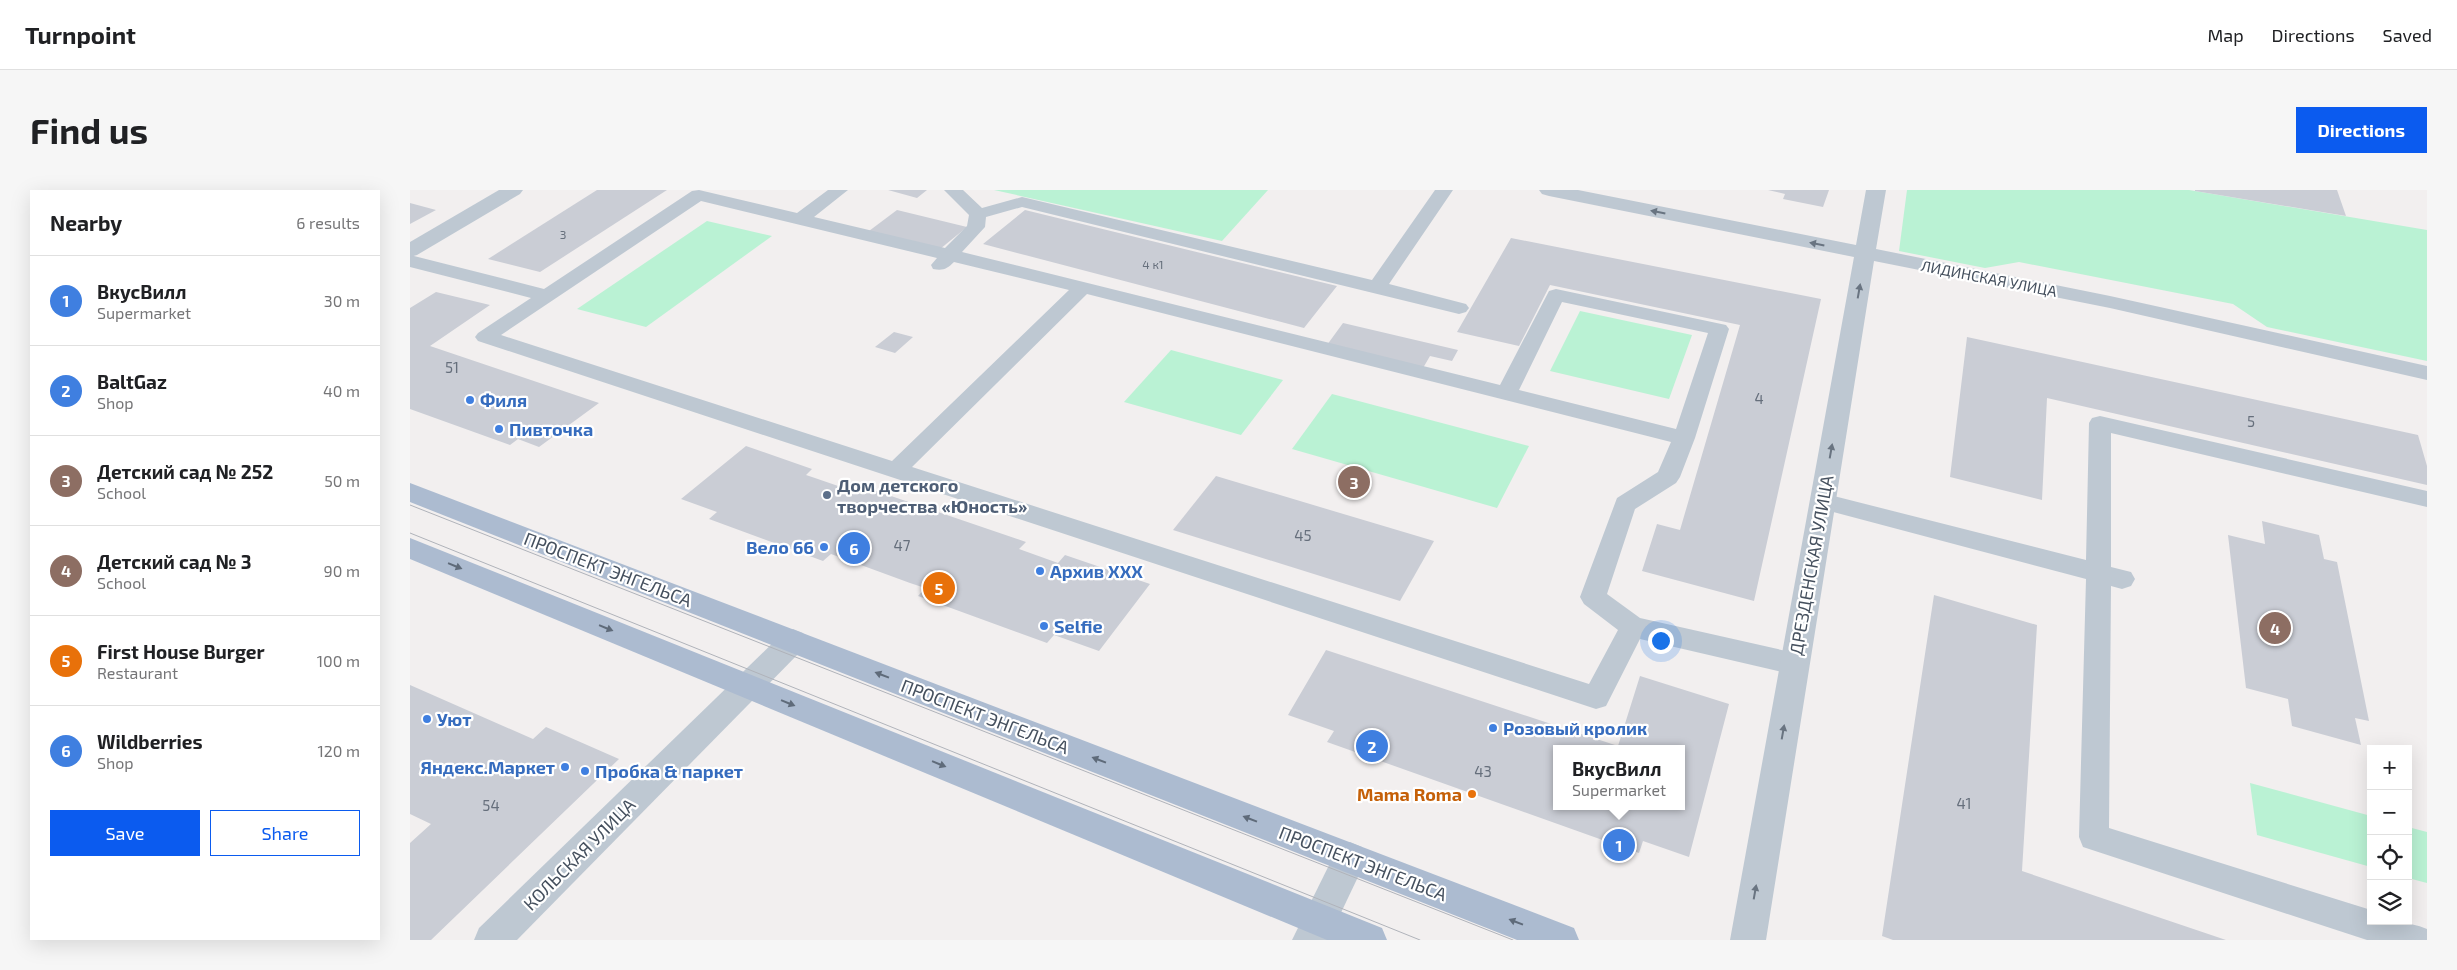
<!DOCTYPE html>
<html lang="en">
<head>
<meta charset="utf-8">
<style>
  :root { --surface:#fff; --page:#f6f6f6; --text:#202124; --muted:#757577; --line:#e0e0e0; --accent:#0b5bef }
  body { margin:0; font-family:"Exo 2",sans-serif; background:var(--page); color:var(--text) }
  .controls { position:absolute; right:15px; bottom:15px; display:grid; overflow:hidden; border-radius:0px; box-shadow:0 5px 20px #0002 }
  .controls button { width:45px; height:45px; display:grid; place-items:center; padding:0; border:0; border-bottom:1px solid var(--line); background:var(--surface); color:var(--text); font:25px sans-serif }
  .you { position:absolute; left:1250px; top:450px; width:18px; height:18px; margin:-12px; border:4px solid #fff; border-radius:50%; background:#1a73e8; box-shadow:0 0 0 8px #1a73e833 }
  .badge { display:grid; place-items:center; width:32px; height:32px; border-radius:50%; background:var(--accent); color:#fff; font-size:16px; font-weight:700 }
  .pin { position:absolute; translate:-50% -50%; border:2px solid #fff; box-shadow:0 1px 5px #0006 }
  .popup { position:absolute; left:1143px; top:555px; width:132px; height:65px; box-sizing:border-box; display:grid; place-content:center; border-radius:0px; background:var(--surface); filter:drop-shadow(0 1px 4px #0005); font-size:16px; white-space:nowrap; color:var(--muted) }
  .popup b { font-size:19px; color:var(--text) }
  .popup::after { content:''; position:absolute; left:50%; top:100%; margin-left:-10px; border:10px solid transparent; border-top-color:var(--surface) }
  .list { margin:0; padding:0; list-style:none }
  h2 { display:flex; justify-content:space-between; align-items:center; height:65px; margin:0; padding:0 20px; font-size:21px }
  h2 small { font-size:16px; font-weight:400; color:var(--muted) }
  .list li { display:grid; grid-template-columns:32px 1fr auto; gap:15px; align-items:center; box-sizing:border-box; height:90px; padding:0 20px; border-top:1px solid var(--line) }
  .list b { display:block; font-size:19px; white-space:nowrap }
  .list p { margin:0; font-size:16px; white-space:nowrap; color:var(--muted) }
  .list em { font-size:16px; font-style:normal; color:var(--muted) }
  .actions { display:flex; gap:10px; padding:15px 20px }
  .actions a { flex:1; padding:11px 0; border:1px solid var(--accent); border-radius:0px; text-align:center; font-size:18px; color:var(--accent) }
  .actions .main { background:var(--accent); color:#fff }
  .icon { flex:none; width:28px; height:28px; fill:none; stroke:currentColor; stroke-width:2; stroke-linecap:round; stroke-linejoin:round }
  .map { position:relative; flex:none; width:2017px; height:750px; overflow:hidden; border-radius:0px }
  header { display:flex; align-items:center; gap:30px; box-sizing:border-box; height:70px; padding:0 25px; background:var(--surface); border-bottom:1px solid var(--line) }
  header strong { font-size:24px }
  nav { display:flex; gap:28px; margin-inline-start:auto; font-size:18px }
  .intro { display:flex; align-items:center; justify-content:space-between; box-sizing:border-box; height:120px; padding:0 30px }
  h1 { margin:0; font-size:35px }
  .button { padding:12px 22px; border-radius:0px; background:var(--accent); color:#fff; font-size:18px; font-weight:700 }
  main { display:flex; gap:30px; padding:0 30px }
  aside { flex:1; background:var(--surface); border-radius:0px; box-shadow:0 5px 20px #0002 }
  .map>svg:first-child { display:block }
  .green { fill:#baf2d4 }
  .building { fill:#cacdd5; fill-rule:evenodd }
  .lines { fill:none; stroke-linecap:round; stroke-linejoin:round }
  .lane { fill:#bec8d2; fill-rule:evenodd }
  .street { fill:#bec8d2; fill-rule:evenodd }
  .primary { fill:#acbbd0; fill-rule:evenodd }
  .tram { stroke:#b0b3ba; stroke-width:1 }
  .oneway { fill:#697481 }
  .oneway2 { fill:#5f6b7a }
  .shop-dot { fill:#3f7fe0; stroke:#fff; stroke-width:2 }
  .service-dot { fill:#5c6f8a; stroke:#fff; stroke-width:2 }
  .food-dot { fill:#e8710a; stroke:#fff; stroke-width:2 }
  .labels { text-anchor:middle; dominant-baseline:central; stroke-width:4.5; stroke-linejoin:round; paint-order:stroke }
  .far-number-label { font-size:12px; fill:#666f7c }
  .far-street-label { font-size:15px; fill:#45505e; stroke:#fff }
  .number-label { font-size:15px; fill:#666f7c }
  .shop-label { font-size:18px; font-weight:bold; fill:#366cbe; stroke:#fff; text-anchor:start }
  .service-label { font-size:18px; font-weight:bold; fill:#4e5e75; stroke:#fff; text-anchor:start }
  .street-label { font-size:18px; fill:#45505e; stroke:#fff }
  .food-label { font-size:18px; font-weight:bold; fill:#c56008; stroke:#fff; text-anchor:end }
</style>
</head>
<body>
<header>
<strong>Turnpoint</strong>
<nav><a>Map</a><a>Directions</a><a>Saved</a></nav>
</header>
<div class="intro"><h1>Find us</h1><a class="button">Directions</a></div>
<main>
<aside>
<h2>Nearby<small>6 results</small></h2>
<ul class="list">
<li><span class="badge" style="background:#3f7fe0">1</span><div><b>ВкусВилл</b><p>Supermarket</p></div><em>30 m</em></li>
<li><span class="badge" style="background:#3f7fe0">2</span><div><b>BaltGaz</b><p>Shop</p></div><em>40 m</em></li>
<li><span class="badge" style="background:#8d6e63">3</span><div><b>Детский сад № 252</b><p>School</p></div><em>50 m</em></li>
<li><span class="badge" style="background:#8d6e63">4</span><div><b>Детский сад № 3</b><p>School</p></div><em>90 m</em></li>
<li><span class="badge" style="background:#e8710a">5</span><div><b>First House Burger</b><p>Restaurant</p></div><em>100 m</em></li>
<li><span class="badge" style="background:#3f7fe0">6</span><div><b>Wildberries</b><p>Shop</p></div><em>120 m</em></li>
</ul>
<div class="actions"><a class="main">Save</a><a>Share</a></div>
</aside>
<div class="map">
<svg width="2017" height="750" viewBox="0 0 2017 750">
  <rect width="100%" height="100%" fill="#f2efef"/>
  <g class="green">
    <polygon points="584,0 858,0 812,51"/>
    <polygon points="1497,0 1779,0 2017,40 2017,171 1857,137 1823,114 1609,72 1575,78 1489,61"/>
    <polygon points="297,31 362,46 236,137 167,119"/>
    <polygon points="1170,121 1282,145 1259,209 1140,181"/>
    <polygon points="761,160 873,190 831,245 714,212"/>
    <polygon points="922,204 1119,256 1087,318 882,259"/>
    <polygon points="1840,593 1961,626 1961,677 1847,645"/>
    <polygon points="1998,637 2017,642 2017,693 1998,688"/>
  </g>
  <g class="building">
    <polygon points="187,0 257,0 130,82 78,69"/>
    <polygon points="478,0 517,0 507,8"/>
    <polygon points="1358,0 1419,0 1413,17 1373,9 1375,4"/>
    <polygon points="1785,0 1927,0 1936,26 1785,1"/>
    <polygon points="0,13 26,20 0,34"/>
    <polygon points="487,20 557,37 530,59 459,41"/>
    <polygon points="615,20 803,66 927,96 894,138 573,54"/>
    <polygon points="1101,48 1411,109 1344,411 1232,381 1247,334 1270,340 1330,135 1140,95 1109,156 1047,142"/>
    <polygon points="26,102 80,115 20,156 189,213 129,257 108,249 100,255 0,219 0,118"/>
    <polygon points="933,133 1048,160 1042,171 1020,166 1013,178 917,155"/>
    <polygon points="484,142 503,147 485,163 465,157"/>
    <polygon points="1557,147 2008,245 2017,276 2017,295 1637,208 1632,310 1540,287"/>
    <polygon points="336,256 402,279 396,285 402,287 434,298 440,292 616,352 609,359 648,373 655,365 740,394 689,461 644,445 637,453 508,406 515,398 500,393 421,364 413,371 299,329 307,322 271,309"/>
    <polygon points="806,286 1024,351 990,411 763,340"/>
    <polygon points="1852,331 1909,345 1914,369 1927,372 1959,531 1945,528 1951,555 1882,536 1878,509 1836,498 1818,345 1855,354"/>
    <polygon points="1524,405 1627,435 1612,681 1816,750 1483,750 1472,746"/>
    <path d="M916,460L1208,556L1230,486L1319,514L1279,667L1233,651L1229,663L917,552L924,541L878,525ZM1146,559H1272V616H1146Z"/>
    <polygon points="0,495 123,549 136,537 209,569 21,750 0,750 0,653 21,634 0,624"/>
  </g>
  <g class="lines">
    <g class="lane">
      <path d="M289,0L387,23L418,0H438L404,27L535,58L557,36L559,25L534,0H553L572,18L612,7L962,90L1025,0H1043L979,94L1056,114L1059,118L1056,122L1049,124L612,17L576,27L575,37L552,62L1090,195L1139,101L1146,99L1316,135L1319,139L1285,248L1270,287L1266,293L1225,319L1197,404L1230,428L1385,463L1395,466L1399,474L1395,482L1385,485L1230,449L1196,516L1186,519L68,151L65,147L68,143L121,108L0,77V65L134,99L282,1ZM291,11L527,68L521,75L523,79C533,81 537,79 544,72L659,100L482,271L91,145ZM677,104L1261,252L1248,282L1207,308L1170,407L1174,414L1208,440L1179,494L502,277ZM1152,112L1298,143L1266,239L1109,200Z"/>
      <path d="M1690,226L2017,301V317L1701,243V377L1721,382L1725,389L1721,396L1712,399L1701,396L1699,638L1961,720V731C1981,731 1997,731 2017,739V750H1957L1673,657L1669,647L1676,389L1412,319L1404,317L1400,311L1404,305L1412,303L1676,370L1679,233L1682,228Z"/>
    </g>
    <g class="street">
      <polygon points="89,0 113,0 110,4 7,65 0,67 0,52"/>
      <polygon points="1129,0 1168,0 1446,55 1456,0 1476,0 1466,59 1700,106 2017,176 2017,190 1700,118 1464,71 1356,750 1320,750 1444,67 1139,6 1132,4"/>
      <polygon points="383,439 393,443 398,451 393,459 107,750 64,750 69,738 373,443"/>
      <polygon points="940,652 952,657 957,668 918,750 882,750 928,657"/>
    </g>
    <g class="primary">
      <polygon points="0,293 1151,733 1164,738 1169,750 1107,750 0,312"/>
      <polygon points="0,348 972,738 977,750 917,750 0,369"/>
    </g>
    <g class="tram">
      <polyline points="0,315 1103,750"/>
      <polyline points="0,343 1010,750"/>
    </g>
  </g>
  <defs><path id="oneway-solid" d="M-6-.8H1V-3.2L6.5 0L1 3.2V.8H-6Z" transform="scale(1.25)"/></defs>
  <g class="oneway">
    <use href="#oneway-solid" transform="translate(1248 22) rotate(-169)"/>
    <use href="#oneway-solid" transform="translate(1407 54) rotate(-169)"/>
    <use href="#oneway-solid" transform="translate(1449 101) rotate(-80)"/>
    <use href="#oneway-solid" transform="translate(1421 261) rotate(-80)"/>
    <use href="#oneway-solid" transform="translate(1373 542) rotate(-80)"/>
    <use href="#oneway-solid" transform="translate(1345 702) rotate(-80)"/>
  </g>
  <g class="oneway2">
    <use href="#oneway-solid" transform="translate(45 376) rotate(22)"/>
    <use href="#oneway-solid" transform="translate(196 438) rotate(22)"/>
    <use href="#oneway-solid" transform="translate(472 485) rotate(-159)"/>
    <use href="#oneway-solid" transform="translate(378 513) rotate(22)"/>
    <use href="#oneway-solid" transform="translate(689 570) rotate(-159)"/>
    <use href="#oneway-solid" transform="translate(529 574) rotate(22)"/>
    <use href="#oneway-solid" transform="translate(840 629) rotate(-159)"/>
    <use href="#oneway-solid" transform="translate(1106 732) rotate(-159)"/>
  </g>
  <g class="shop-dot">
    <circle cx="60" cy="210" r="5"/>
    <circle cx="89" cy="239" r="5"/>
    <circle cx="414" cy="357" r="5"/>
    <circle cx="630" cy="381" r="5"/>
    <circle cx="634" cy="436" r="5"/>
    <circle cx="17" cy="529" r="5"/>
    <circle cx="1083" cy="538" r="5"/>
    <circle cx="155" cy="577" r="5"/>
    <circle cx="175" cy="581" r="5"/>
  </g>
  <circle class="service-dot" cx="417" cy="305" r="5"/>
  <circle class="food-dot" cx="1062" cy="604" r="5"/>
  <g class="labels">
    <g class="far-number-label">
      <text x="153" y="44">3</text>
      <text x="743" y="74">4 к1</text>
    </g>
    <g class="far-street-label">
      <text transform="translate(1579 88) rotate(11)">ЛИДИНСКАЯ УЛИЦА</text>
    </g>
    <g class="number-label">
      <text x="42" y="177">51</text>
      <text x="1349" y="208">4</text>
      <text x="1841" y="231">5</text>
      <text x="893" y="345">45</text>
      <text x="492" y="355">47</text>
      <text x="1073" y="581">43</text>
      <text x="1554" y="613">41</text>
      <text x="81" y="615">54</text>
    </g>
    <g class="shop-label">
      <text x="70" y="210">Филя</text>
      <text x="99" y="239">Пивточка</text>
      <text x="404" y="357" text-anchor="end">Вело 66</text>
      <text x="640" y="381">Архив XXX</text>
      <text x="644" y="436">Selfie</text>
      <text x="27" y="529">Уют</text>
      <text x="1093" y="538">Розовый кролик</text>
      <text x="145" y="577" text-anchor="end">Яндекс.Маркет</text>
      <text x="185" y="581">Пробка &amp; паркет</text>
    </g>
    <g class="service-label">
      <text x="427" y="295">Дом детского<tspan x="427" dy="21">творчества «Юность»</tspan></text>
    </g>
    <g class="street-label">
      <text transform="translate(1401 375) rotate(-80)">ДРЕЗДЕНСКАЯ УЛИЦА</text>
      <text transform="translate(198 379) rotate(21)">ПРОСПЕКТ ЭНГЕЛЬСА</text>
      <text transform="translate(575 526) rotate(21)">ПРОСПЕКТ ЭНГЕЛЬСА</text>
      <text transform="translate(169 664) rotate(-45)">КОЛЬСКАЯ УЛИЦА</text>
      <text transform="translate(953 673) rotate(21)">ПРОСПЕКТ ЭНГЕЛЬСА</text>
    </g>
    <g class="food-label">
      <text x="1052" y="604">Mama Roma</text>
    </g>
  </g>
</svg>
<div class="controls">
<button>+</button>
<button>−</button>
<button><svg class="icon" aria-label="locate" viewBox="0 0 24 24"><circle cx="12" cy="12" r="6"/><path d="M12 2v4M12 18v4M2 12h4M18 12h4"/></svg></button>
<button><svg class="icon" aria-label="layers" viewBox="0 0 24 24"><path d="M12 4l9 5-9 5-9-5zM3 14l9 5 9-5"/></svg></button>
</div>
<div class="you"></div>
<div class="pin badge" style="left:1209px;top:655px;background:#3f7fe0">1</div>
<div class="popup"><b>ВкусВилл</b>Supermarket</div>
<div class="pin badge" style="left:962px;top:556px;background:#3f7fe0">2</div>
<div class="pin badge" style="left:944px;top:292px;background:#8d6e63">3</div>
<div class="pin badge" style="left:1865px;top:438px;background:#8d6e63">4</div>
<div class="pin badge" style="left:529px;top:398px;background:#e8710a">5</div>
<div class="pin badge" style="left:444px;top:358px;background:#3f7fe0">6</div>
</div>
</main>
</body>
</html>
